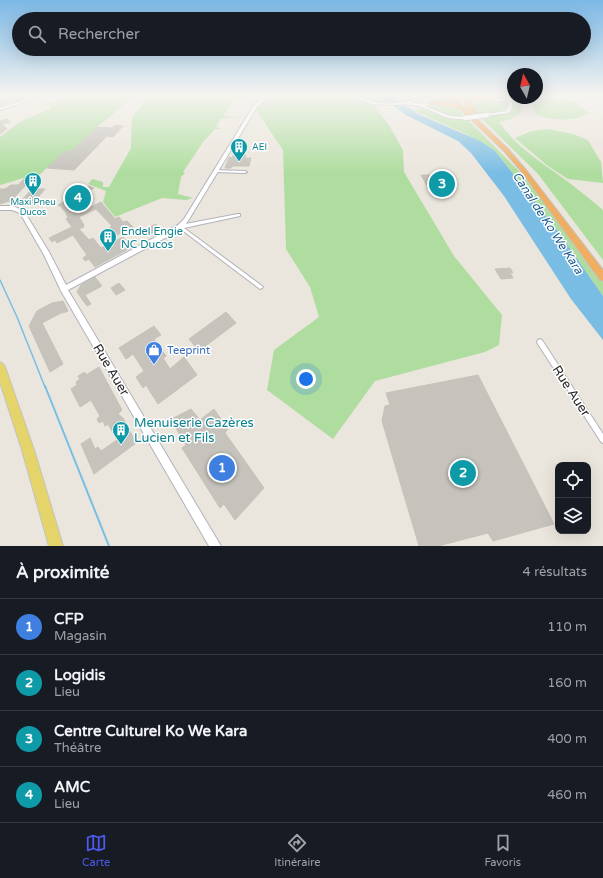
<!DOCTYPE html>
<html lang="fr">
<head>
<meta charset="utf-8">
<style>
  :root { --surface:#171b24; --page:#20242c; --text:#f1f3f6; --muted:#9ea1a6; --line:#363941; --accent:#4c59ea }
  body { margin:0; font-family:"Varela Round",sans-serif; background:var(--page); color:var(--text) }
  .controls { position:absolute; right:12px; bottom:12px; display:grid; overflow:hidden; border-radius:8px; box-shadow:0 4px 16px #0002 }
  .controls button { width:36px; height:36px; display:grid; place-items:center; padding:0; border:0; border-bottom:1px solid var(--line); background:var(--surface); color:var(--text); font:20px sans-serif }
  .compass { position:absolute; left:507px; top:68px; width:36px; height:36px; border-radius:50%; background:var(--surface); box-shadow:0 4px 16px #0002; rotate:352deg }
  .you { position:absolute; left:306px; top:379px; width:14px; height:14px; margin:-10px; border:3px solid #fff; border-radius:50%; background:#1a73e8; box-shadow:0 0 0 6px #1a73e833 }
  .badge { display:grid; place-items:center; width:26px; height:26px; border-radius:50%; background:var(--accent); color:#fff; font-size:13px; font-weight:700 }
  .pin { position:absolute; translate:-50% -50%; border:2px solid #fff; box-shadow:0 1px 4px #0006 }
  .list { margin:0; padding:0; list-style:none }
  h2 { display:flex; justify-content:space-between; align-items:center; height:52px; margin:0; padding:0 16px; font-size:17px }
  h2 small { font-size:13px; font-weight:400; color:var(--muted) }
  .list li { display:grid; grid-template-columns:26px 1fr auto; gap:12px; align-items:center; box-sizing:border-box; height:56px; padding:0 16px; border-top:1px solid var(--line) }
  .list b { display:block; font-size:15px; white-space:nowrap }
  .list p { margin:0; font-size:13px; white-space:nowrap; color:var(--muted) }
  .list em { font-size:13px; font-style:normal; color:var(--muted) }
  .icon { flex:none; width:22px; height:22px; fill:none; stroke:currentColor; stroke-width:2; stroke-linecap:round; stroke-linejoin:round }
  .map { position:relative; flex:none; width:603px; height:546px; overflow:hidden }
  .search { position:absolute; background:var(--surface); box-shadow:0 4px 16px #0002; left:12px; right:12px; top:12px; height:44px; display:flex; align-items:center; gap:10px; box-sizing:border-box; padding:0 14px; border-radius:22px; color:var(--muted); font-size:15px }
  .sheet { height:276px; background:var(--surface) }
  nav { display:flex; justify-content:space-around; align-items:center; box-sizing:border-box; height:56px; border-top:1px solid var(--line); background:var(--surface); font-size:11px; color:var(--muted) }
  nav a { display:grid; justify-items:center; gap:2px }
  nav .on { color:var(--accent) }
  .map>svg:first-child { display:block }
  .green { fill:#aedd9f }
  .water { fill:#7abde4 }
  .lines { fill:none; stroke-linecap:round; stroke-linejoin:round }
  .stream-far1 { stroke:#7abde4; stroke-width:1.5 }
  .stream { stroke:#7abde4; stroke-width:2 }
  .building { fill:#c6c3bd; stroke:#c6c2b7 }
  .street-casing { stroke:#b1b2bc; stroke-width:2 }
  .secondary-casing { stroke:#b1b2bc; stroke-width:2 }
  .primary-casing { stroke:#c3c3c3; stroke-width:2 }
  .highway-casing { stroke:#c3c3c3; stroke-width:2 }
  .street { fill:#fff; fill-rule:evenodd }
  .secondary { fill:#fff; fill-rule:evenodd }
  .primary { fill:#e4d469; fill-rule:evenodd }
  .highway { fill:#f0ae63; fill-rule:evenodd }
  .secondary-bridge-casing { stroke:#b1b2bc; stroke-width:6; stroke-linecap:butt }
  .secondary-bridge { stroke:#fff; stroke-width:4.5 }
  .labels { text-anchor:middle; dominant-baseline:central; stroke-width:3; stroke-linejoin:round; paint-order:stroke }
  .far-culture-label { font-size:9px; fill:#0d838f; stroke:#fff; text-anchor:start }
  .culture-label { font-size:11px; fill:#0d838f; stroke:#fff; text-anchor:start }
  .shop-label { font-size:11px; fill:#366cbe; stroke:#fff; text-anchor:start }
  .water-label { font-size:12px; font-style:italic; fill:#195b8f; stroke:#fff }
  .near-street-label { font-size:13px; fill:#2a2a2a; stroke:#fff }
  .near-culture-label { font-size:13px; fill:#0d838f; stroke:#fff; text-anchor:start }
</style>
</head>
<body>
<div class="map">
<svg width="603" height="546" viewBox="0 0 603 546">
  <rect width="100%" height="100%" fill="#ebe6dd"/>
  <g class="green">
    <path d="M66,96H135L97,127L72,151L64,152L38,176L33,177L34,176C28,175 9,183 0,185V137L18,123L51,108L45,102L51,103L68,98Z"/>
    <polygon points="153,96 239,96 232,102 230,106 234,106 228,108 223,116 241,118 221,118 216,127 221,128 220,129 215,129 203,142 183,172 185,173 181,177 178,194 193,198 186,200 162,198 115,217 103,202 106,191 88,184 92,179 103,182 103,187 109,187 131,148 132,117 143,103"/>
    <polygon points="280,96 379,96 387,102 377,102 375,108 389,125 403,150 404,172 454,256 502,315 499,345 485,352 375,381 333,439 267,390 274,350 319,317 310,287 286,249 283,150 256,110 262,103"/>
    <path d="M441,96H447C453,101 465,120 470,120V122L520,172L603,277V296L557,230L495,151L464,133L414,111L436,102L434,100Z"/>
    <path d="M456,96H513V98H518L516,99L522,107L520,113L509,120L499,122C516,147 542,163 567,181C579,190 591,200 603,210V260L538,174L486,123Z"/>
    <path d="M547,98C566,98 575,100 589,113C575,122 551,121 536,114L532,105Z"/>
    <polygon points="548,129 573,134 588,140 601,162 603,183 568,179 548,166 515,138 532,131"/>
  </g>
  <polygon class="water" points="380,96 391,96 418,114 480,141 495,151 557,230 603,296 603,340 571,299 504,196 471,153 458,141 406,115"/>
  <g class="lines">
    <polyline class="stream-far1" points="0,280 17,317 45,387"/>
    <polyline class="stream" points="45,386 109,546"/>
  </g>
  <g class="building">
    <polygon points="15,96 31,96 0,106 0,100"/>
    <polygon points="7,119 10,122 2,124 7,129 0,134 0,121"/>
    <polygon points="115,125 123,126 113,137 107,136 74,170 47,168 64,152 72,151 97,127 112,128"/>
    <polygon points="235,150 243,151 242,155 246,155 245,158 251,158 249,166 232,166 231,168 225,168 229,157 232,158"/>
    <polygon points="37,173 12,200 0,204 0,189 5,189 11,185 18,185 26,177"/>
    <polygon points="436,174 443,178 445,183 450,188 450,192 448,193 442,190 430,191 421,175 430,175 430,177"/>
    <polygon points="89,186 94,188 87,192 90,194 88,195 90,196 72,207 77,214 101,202 115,219 119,217 123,222 127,221 133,227 117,235 110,227 112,226 96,209 79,217 84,225 83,225 84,227 79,229 89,240 93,238 101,248 123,237 132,247 95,267 89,259 85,261 83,258 87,255 73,235 57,243 55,240 52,242 49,238 72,227 66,219 68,218 65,211 62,209 63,208 58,205"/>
    <polygon points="32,189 45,189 34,202 20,202"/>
    <polygon points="156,224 160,229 149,234 145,229"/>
    <polygon points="510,268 513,273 510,273 513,278 501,279 495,269"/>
    <polygon points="95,277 102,286 85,295 91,304 87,306 77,292 81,285"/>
    <polygon points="119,283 125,290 116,295 111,288"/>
    <polygon points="63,301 68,311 63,313 63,312 42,323 63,364 50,372 29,326 37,311 52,303"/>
    <polygon points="226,312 236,323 199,351 189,339"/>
    <polygon points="154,326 161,335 154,339 166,356 163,358 170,369 184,357 197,375 158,404 146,385 143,388 136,377 144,371 133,354 126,359 119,348"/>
    <polygon points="99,367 122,410 118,414 123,418 136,443 94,474 81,444 90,438 95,449 98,447 101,451 117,440 108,424 105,426 103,421 99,423 97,419 100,416 91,400 80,407 71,389 77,385 76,382 80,379 78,376 85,372 86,375"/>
    <polygon points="478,375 554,524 493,541 488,533 438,546 419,546 382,421 385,406 390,405 386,393"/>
    <polygon points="191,409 200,420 214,409 228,429 225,433 264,488 235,520 224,504 220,508 182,448 186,445 174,425 168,428 166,422"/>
  </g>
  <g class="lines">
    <defs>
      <g id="street">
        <polygon points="600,96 603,96 603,99"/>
        <polygon points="214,170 245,171 247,172 245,173 215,172 214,172"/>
        <polygon points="238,214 240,214 240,216 184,228 262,286 263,287 262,288 260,289 178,227 180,225"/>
        <polygon points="540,339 542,340 603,434 603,443 601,442 538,344 537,342 538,340"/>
      </g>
      <g id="secondary">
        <polygon points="37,96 44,96 0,110 0,108"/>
        <polygon points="273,96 279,96 262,102 257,107 188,221 182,229 68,290 221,546 209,546 61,291 44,255 20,213 12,210 0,210 0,206 13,206 24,211 49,252 66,285 178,225 184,219 254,105 260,100"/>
        <path d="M354,96C362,96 369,102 378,103C385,104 395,103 403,102C414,101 422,94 432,102L430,105L425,106L450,116L465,117L467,118L465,119C459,119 452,119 446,117C437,114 427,108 418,106C395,101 375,111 354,96ZM420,100L428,102L422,104L410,102Z"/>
        <path d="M486,96C491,96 495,99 500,99C505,98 506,96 511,96L509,98L513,105L510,112L508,113L485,116V115L487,114L506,111L509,105L506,100L496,101Z"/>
      </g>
      <polygon id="primary" points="0,362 3,364 5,367 34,450 63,546 49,546 22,450 0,382"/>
      <path id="highway" d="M446,96H452L474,116L466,106L465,100L473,96L492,97L493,98C486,102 479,97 470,102L480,117L476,118L508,149L526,170L603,270V281L600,280L522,172L504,151L460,109L444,105H429L426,103C434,98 447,102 455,105Z"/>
    </defs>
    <use href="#street" class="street-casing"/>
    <use href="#secondary" class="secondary-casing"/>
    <use href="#primary" class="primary-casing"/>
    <use href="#highway" class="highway-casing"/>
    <use href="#street" class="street"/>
    <use href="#secondary" class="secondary"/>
    <use href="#primary" class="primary"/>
    <use href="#highway" class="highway"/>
    <defs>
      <polyline id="secondary-bridge" points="465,118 487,115"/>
    </defs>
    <use href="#secondary-bridge" class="secondary-bridge-casing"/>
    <use href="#secondary-bridge" class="secondary-bridge"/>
  </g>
  <linearGradient id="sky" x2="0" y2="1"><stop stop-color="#7cb8e6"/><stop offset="0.55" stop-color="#f6f4f0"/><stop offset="1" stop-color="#f6f4f0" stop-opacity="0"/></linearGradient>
  <rect width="603" height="173" fill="url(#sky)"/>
  <defs>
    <symbol id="building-pin" viewBox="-11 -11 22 30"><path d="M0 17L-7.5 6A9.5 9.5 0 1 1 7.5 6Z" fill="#0f9aa8" stroke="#fff"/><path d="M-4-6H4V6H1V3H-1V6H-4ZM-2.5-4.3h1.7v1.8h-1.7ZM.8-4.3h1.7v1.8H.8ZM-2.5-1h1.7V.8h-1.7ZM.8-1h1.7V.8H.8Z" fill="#fff"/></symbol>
    <symbol id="shop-pin" viewBox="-11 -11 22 30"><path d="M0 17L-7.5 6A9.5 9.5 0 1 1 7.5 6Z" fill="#3f7fe0" stroke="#fff"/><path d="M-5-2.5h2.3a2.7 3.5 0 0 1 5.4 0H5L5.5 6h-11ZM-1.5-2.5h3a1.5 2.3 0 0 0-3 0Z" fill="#fff"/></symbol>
  </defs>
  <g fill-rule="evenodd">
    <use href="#building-pin" x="229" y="137" width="20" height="27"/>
    <use href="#building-pin" x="23" y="171" width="20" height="27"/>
    <use href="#building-pin" x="98" y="227" width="20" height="27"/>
    <use href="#shop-pin" x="144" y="340" width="20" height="27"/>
    <use href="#building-pin" x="111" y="420" width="20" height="27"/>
  </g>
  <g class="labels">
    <g class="far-culture-label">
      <text x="252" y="147">AEI</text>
      <text x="33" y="202" text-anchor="middle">Maxi Pneu<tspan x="33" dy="10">Ducos</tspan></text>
    </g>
    <g class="culture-label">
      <text x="121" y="231">Endel Engie<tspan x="121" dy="13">NC Ducos</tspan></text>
    </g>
    <g class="shop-label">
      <text x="167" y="350">Teeprint</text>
    </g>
    <g class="water-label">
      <text transform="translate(548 223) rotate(57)">Canal de Ko We Kara</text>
    </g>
    <g class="near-street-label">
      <text transform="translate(111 370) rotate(59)">Rue Auer</text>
      <text transform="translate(571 391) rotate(57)">Rue Auer</text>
    </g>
    <g class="near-culture-label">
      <text x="134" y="423">Menuiserie Cazères<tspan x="134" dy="15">Lucien et Fils</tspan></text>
    </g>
  </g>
</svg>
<div class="controls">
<button><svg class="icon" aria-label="locate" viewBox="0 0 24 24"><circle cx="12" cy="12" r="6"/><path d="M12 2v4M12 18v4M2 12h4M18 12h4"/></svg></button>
<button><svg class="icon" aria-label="layers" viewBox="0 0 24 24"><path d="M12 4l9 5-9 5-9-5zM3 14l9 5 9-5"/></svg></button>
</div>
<svg class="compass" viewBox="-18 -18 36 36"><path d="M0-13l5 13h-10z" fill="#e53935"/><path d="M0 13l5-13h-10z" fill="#9ea1a6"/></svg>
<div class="you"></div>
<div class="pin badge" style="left:222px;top:468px;background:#3f7fe0">1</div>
<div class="pin badge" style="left:463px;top:473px;background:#0f9aa8">2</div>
<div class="pin badge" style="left:442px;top:184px;background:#0f9aa8">3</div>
<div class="pin badge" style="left:78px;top:198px;background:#0f9aa8">4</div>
<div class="search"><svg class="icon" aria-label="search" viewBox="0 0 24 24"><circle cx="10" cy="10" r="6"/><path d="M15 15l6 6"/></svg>Rechercher</div>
</div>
<section class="sheet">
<h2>À proximité<small>4 résultats</small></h2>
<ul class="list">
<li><span class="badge" style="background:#3f7fe0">1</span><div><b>CFP</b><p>Magasin</p></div><em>110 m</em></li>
<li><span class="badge" style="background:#0f9aa8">2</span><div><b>Logidis</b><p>Lieu</p></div><em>160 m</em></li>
<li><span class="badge" style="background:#0f9aa8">3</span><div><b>Centre Culturel Ko We Kara</b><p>Théâtre</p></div><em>400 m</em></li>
<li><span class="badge" style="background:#0f9aa8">4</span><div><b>AMC</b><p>Lieu</p></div><em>460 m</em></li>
</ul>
</section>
<nav>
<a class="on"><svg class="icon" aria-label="map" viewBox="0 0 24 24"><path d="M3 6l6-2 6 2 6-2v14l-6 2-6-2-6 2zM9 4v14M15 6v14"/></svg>Carte</a>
<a><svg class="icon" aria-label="directions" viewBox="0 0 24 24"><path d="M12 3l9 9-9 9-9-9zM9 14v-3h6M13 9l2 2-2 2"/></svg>Itinéraire</a>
<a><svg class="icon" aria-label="saved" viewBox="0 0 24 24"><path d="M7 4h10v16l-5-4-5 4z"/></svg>Favoris</a>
</nav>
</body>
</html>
